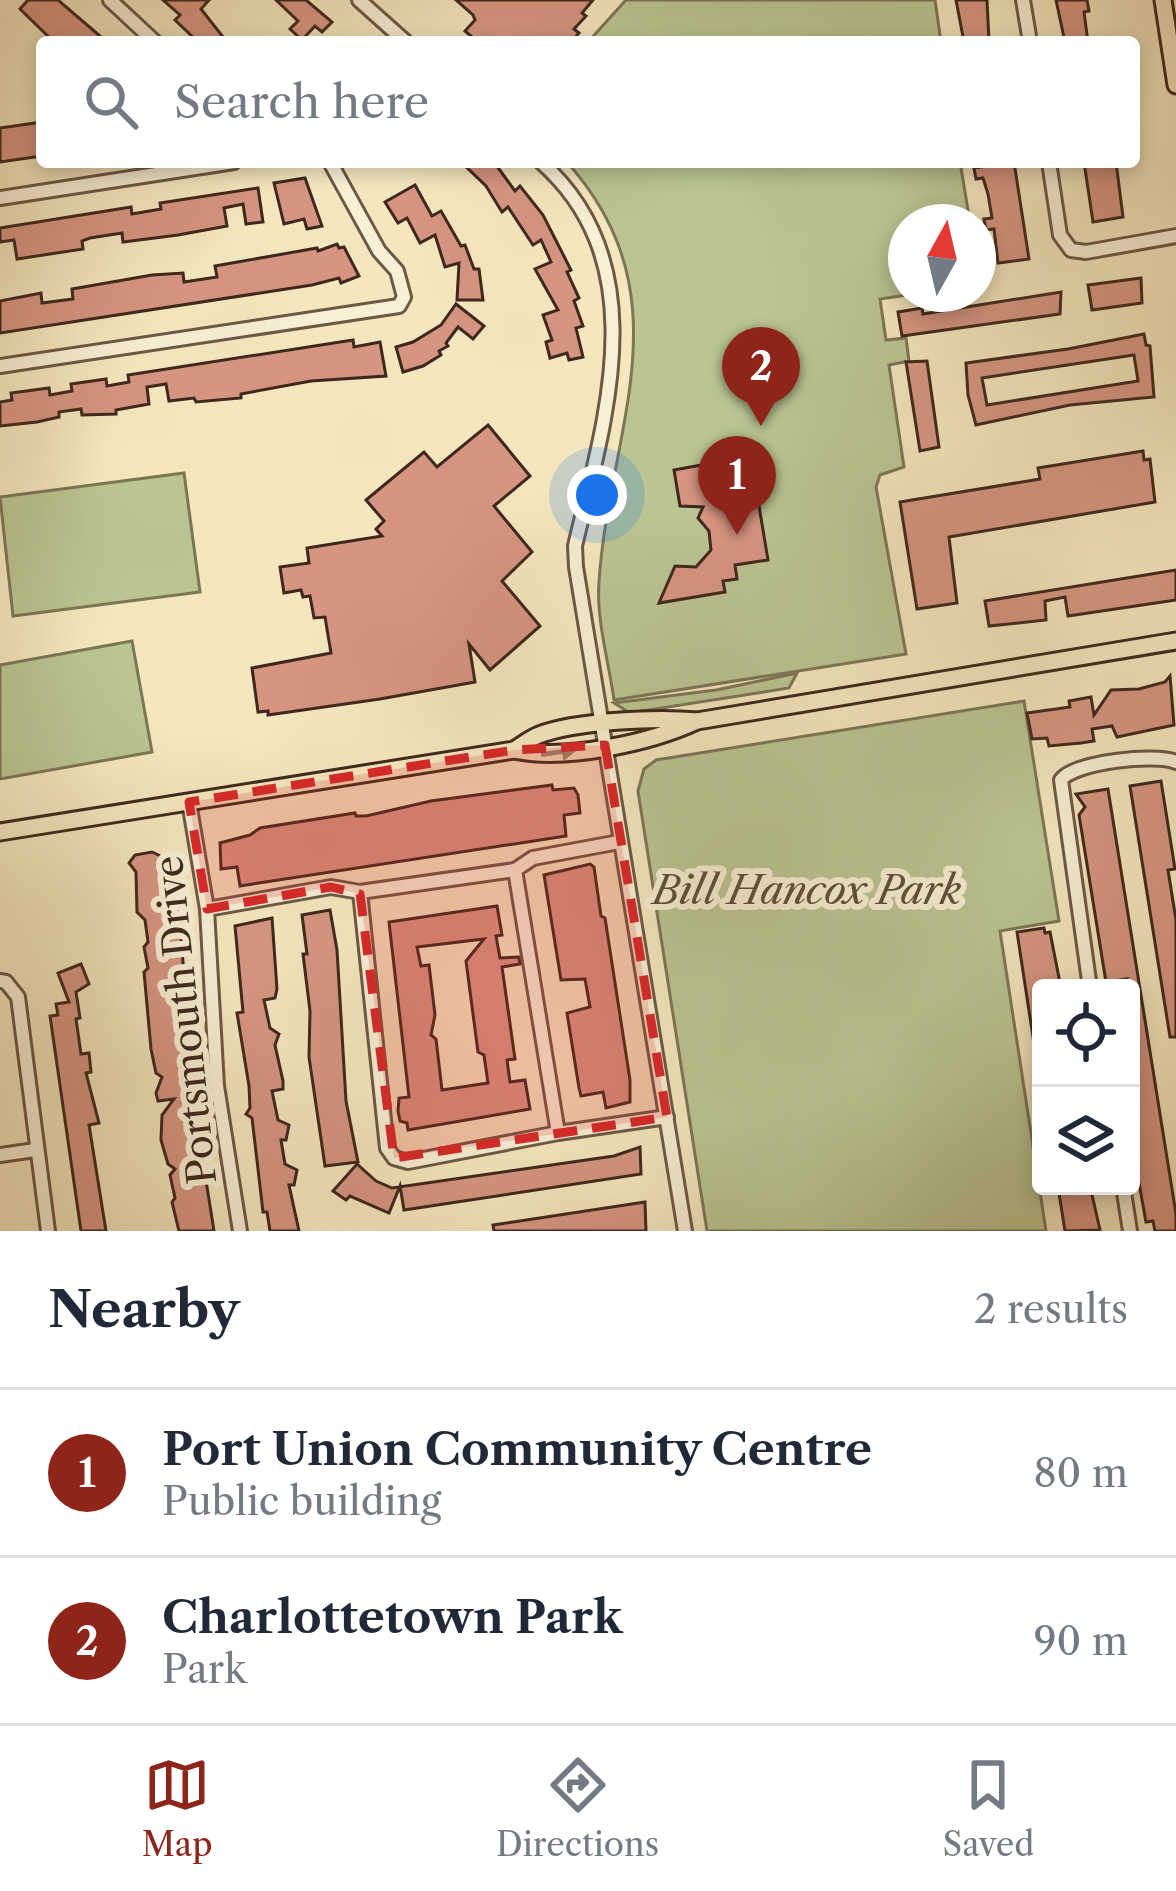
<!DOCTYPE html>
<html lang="en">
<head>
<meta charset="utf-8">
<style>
  :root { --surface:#fff; --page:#f6f6f7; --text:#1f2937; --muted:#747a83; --line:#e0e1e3; --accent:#8f2418 }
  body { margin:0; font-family:"Libre Caslon Text",serif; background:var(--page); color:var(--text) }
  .controls { position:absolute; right:36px; bottom:36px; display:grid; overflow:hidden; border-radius:12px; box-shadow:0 6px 18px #0003 }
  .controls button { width:108px; height:108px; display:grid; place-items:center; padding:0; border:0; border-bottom:3px solid var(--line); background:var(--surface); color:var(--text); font:60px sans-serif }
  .compass { position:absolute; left:888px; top:204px; width:108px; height:108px; border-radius:50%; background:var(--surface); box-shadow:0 6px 18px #0003; rotate:8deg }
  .you { position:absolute; left:597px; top:495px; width:42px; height:42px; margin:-30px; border:9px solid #fff; border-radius:50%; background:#1a73e8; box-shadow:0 0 0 18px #1a73e833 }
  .badge { display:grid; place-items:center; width:78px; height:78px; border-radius:50%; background:var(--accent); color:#fff; font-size:39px; font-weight:700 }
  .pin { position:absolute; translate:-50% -99px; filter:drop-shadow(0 3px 6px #0008) }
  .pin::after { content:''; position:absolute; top:63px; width:42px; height:36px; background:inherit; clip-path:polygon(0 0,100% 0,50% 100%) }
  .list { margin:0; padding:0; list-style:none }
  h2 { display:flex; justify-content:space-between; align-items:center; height:156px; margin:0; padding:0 48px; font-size:51px }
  h2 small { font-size:39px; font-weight:400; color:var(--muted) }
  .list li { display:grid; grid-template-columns:78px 1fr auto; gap:36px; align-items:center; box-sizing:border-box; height:168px; padding:0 48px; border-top:3px solid var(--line) }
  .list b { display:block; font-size:45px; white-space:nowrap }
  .list p { margin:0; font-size:39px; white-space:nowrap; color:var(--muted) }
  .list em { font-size:39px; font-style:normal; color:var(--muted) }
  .icon { flex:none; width:66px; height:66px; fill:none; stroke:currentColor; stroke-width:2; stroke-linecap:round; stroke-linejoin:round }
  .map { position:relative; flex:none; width:1176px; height:1231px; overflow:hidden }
  .search { position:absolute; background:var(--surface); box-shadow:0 6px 18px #0003; left:36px; right:36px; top:36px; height:132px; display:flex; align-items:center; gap:30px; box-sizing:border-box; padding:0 42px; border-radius:12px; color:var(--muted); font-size:45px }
  .sheet { height:492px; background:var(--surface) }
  nav { display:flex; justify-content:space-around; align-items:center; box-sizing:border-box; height:168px; border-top:3px solid var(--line); background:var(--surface); font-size:33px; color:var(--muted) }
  nav a { display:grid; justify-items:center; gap:6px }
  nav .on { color:var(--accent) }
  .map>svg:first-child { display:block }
  .green { fill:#bac592; stroke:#7c7658; stroke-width:3 }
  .building { fill:#d69581; stroke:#3e281d; stroke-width:3; fill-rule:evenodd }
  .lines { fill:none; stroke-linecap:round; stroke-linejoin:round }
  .minor-casing { stroke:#6c5845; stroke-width:18 }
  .major-casing { stroke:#3e281d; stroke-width:21 }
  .minor { stroke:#f8efd5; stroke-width:12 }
  .major { stroke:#f4e7be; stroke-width:15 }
  .oneway { fill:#99886e }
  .marked { fill:#d62828; fill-opacity:0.2; stroke:#d62828; stroke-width:9; stroke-dasharray:24 15; stroke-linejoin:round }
  .labels { text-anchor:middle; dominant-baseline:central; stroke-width:12; stroke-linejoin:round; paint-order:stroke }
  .park-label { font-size:39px; font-style:italic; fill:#5d4f3a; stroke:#f8efd5 }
  .street-label { font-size:39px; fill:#3e281d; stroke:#f8efd5 }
</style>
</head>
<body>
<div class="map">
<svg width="1176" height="1231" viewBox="0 0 1176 1231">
  <rect width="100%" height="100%" fill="#f4e7be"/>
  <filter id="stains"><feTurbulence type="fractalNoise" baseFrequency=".00167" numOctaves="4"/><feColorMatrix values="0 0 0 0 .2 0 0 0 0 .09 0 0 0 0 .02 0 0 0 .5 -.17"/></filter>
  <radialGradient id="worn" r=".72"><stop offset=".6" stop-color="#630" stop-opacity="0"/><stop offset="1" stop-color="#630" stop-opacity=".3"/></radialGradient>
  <g class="green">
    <polygon points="626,0 935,0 941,42 588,42"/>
    <path d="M567,162H960L970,222H906V294H914L880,299L886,340L906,338L909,361L889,365L904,467L880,475L876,487L906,654L614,700C609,663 596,619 599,582C609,428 688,299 567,162Z"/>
    <polygon points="184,473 200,592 13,616 0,497"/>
    <polygon points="132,641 152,752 0,779 0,665"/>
    <polygon points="797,673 789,688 630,713 614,703 716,690"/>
    <polygon points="1024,701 1059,921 1000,931 1046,1231 707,1231 638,791 644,769 656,760"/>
  </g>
  <g class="building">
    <polygon points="28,0 58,0 107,42 54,42 20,9"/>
    <polygon points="163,0 209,0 201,9 227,42 198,42 175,20 180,15"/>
    <polygon points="276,0 306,0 332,22 322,32 315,26 302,40 290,29 298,21"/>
    <polygon points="456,0 593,0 582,13 586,16 574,29 579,33 571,42 478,42 465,31 475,20 473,15"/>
    <polygon points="956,0 987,0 989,42 964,42"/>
    <polygon points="1056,0 1087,0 1089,11 1084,12 1088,42 1065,42"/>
    <polygon points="42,122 42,156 0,162 0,128"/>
    <polygon points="461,162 494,162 515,191 520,186 543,215 571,270 567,272 579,298 574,301 583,326 576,328 583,357 569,360 567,353 550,358 546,342 552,340 543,315 558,310 535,269 551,262 541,240 533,245 508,207 502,212 486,186"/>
    <polygon points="1014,162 1029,259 998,263 994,229 986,230 984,219 992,218 988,194 983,178 976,179 974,168"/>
    <polygon points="1084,162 1116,162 1123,217 1093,222"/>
    <polygon points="305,178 322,226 307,229 304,219 284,224 274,183"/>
    <polygon points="415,185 432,216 441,211 461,246 465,245 474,269 479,269 483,300 457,300 459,263 445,267 435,235 420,243 407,218 398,223 385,202"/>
    <polygon points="258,188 263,222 246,224 243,204 224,208 227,226 178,235 123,242 122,233 90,238 82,241 83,249 17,259 14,240 0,242 0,228 131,207 132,214 161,209 160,203"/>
    <polygon points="337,244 339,248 344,247 359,276 341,283 339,278 312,285 0,333 0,301 41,293 42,303 73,299 72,289 152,275 183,273 184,282 217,277 215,266 317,248 318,251"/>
    <polygon points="1141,278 1142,303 1092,310 1088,285"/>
    <polygon points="1061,292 1060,314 902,336 898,312 922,308 923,314"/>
    <polygon points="456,304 484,326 473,339 458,327 446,343 448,346 439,351 441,355 423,366 403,372 396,347 413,342 441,325"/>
    <path d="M1144,334L1146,345L1150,346L1154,397L1070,405L976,425L968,395L966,363L1068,349ZM1134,355L1138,381L987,405L982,378Z"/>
    <polygon points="353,340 354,347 380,342 386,376 311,381 241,394 241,398 196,402 194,398 169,401 166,384 147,387 149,404 116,410 116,414 82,415 81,409 59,412 59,417 37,422 0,426 0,402 12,400 11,393 49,388 50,395 72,391 71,384 106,379 107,386 129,382 128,375"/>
    <polygon points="927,361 939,447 920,451 906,362"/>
    <polygon points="488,425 530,476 494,506 532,552 502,581 540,626 490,670 469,644 475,682 380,699 268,715 268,711 258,712 252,668 331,653 325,617 314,618 310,596 303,597 301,590 284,593 280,567 309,563 307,548 382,536 376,529 384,521 366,500 424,452 437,467"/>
    <polygon points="1143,451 1144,460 1150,459 1155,502 949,537 957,603 917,609 900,502 1040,479 1038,468"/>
    <polygon points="718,462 725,506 758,500 768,560 735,565 737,579 723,581 725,592 659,603 675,566 696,567 711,550 709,531 698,518 703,507 680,506 674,470"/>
    <polygon points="1176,570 1176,600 1068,616 1065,597 1045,601 1046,620 989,626 985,601"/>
    <polygon points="1170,676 1174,725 1117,737 1112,726 1092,729 1094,741 1081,743 1049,746 1047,738 1032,739 1027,713 1070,707 1069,701 1091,697 1094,715 1111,690 1139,689 1165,682"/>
    <polygon points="1161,781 1175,869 1168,870 1176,920 1176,1037 1170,1037 1130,786"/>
    <polygon points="552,785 553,790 574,788 578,795 580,813 564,815 566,836 240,886 237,867 221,869 220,843 250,835 260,828 355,813 356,816 366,816 431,801"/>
    <polygon points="1108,789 1176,1214 1176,1231 1155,1231 1153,1221 1146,1222 1132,1144 1131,988 1118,988 1126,979 1106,982 1079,815 1085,807 1076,794"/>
    <polygon points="152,852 165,858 180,923 191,1067 188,1067 214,1231 179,1231 172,1202 175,1198 170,1175 175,1169 168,1164 161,1140 162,1115 174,1099 158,1101 156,1093 162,1077 156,1073 151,1049 144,972 148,968 144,947 148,942 145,920 137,912 136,872 129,863 135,855"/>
    <polygon points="590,864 594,867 601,916 605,918 630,1080 630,1102 606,1108 603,1092 581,1096 579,1088 567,1013 590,1007 585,979 561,980 544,875"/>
    <path d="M497,906L502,935L496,936L500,958L519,957L520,964L502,967L515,1059L507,1060L510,1082L525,1080L530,1109L408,1130L407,1123L400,1121L398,1111L399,1098L409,1097L389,922ZM484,939L466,961L478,1052L484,1055L488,1083L442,1090L436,1039L431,1035L435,1015L429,965L421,966L417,947Z"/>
    <polygon points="330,910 337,950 346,1101 358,1162 325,1166 309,1057 310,1011 303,954 307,954 302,915"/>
    <polygon points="272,918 277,989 275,998 264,1000 270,1028 279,1034 275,1045 283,1081 283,1089 272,1091 278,1120 289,1125 286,1140 281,1140 285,1164 297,1170 294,1185 289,1185 299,1231 270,1231 267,1212 263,1212 252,1118 246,1114 250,1108 249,1086 237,1013 243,1012 235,926"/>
    <polygon points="1044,928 1045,933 1050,932 1061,988 1041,988 1041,1049 1035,1050 1017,932"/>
    <polygon points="81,964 89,984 76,992 80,1018 76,1019 81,1054 89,1053 91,1072 86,1073 99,1123 89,1125 106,1231 81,1231 50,1016 58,1015 56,1004 69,1002 58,973"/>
    <polygon points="640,1147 641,1174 404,1210 400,1186 389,1213 350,1196 346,1200 333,1191 357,1164 376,1181 392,1188 614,1156"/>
    <polygon points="1090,1186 1100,1230 1065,1231 1058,1187"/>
    <polygon points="645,1202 646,1231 494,1231 493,1225"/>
  </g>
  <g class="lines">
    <defs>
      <g id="minor">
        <polyline points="110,0 155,42"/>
        <polyline points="359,0 406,42"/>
        <polyline points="1023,0 1030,42"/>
        <path d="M541,162C656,264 605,419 575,546L576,567L685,1231"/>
        <polyline points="1049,162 1060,235 1071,250 1086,252 1176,236"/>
        <polyline points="0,198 234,162"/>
        <polyline points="0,366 399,306 404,297 397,271 379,251 330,162"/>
        <polyline points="189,802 207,909 217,1086 240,1231"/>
        <polyline points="515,870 533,858 619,842"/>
        <polyline points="207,909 331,887 360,892"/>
        <polyline points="0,981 6,982 18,997 48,1231"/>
        <path d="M1090,988L1061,780C1074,762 1156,753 1176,762"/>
        <polyline points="558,1133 515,870 360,892 387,1148 394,1158 408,1162 558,1133 667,1117"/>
        <polyline points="0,1155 35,1150"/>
        <polyline points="1123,1186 1130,1231"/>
      </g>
      <g id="major">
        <polyline points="1163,0 1176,85"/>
        <path d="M514,750C565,761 650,743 697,721"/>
        <path d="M0,832L514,750C522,745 531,738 539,735C575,721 658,717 697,721L1176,641"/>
      </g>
    </defs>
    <use href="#minor" class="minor-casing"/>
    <use href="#major" class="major-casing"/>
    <use href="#minor" class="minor"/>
    <use href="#major" class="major"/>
  </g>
  <defs><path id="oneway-solid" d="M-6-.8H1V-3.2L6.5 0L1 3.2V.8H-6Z" transform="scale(3)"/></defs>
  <use class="oneway" href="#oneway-solid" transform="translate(559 752) rotate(-8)"/>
  <path class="marked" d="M605,745L667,1117L394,1158L360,894L331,887L207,909L189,802L514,750Z"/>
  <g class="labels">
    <g class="park-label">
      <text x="807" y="890">Bill Hancox Park</text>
    </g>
    <g class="street-label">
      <text transform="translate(185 1020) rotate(-96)">Portsmouth Drive</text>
    </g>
  </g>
  <rect width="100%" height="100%" filter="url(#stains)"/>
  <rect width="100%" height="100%" fill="url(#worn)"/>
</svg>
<div class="controls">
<button><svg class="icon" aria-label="locate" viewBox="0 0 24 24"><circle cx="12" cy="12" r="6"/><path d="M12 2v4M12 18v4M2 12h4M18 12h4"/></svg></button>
<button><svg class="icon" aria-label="layers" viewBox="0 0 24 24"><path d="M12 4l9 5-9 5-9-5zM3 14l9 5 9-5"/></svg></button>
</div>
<svg class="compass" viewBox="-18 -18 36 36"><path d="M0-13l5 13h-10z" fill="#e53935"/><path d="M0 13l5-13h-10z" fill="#747a83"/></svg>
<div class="you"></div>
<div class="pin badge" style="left:737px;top:535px">1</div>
<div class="pin badge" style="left:761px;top:426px">2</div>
<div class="search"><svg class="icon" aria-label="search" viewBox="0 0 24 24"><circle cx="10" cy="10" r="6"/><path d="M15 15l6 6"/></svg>Search here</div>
</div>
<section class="sheet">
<h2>Nearby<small>2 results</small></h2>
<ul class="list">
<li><span class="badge">1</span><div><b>Port Union Community Centre</b><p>Public building</p></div><em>80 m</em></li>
<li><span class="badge">2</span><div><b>Charlottetown Park</b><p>Park</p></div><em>90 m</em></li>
</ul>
</section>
<nav>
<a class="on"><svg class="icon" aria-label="map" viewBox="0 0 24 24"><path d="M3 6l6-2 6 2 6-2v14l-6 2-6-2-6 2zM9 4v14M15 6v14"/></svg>Map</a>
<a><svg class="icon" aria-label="directions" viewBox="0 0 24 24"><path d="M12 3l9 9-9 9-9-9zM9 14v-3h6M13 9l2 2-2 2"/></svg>Directions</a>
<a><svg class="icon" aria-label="saved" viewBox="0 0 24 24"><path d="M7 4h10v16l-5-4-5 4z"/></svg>Saved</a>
</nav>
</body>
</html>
